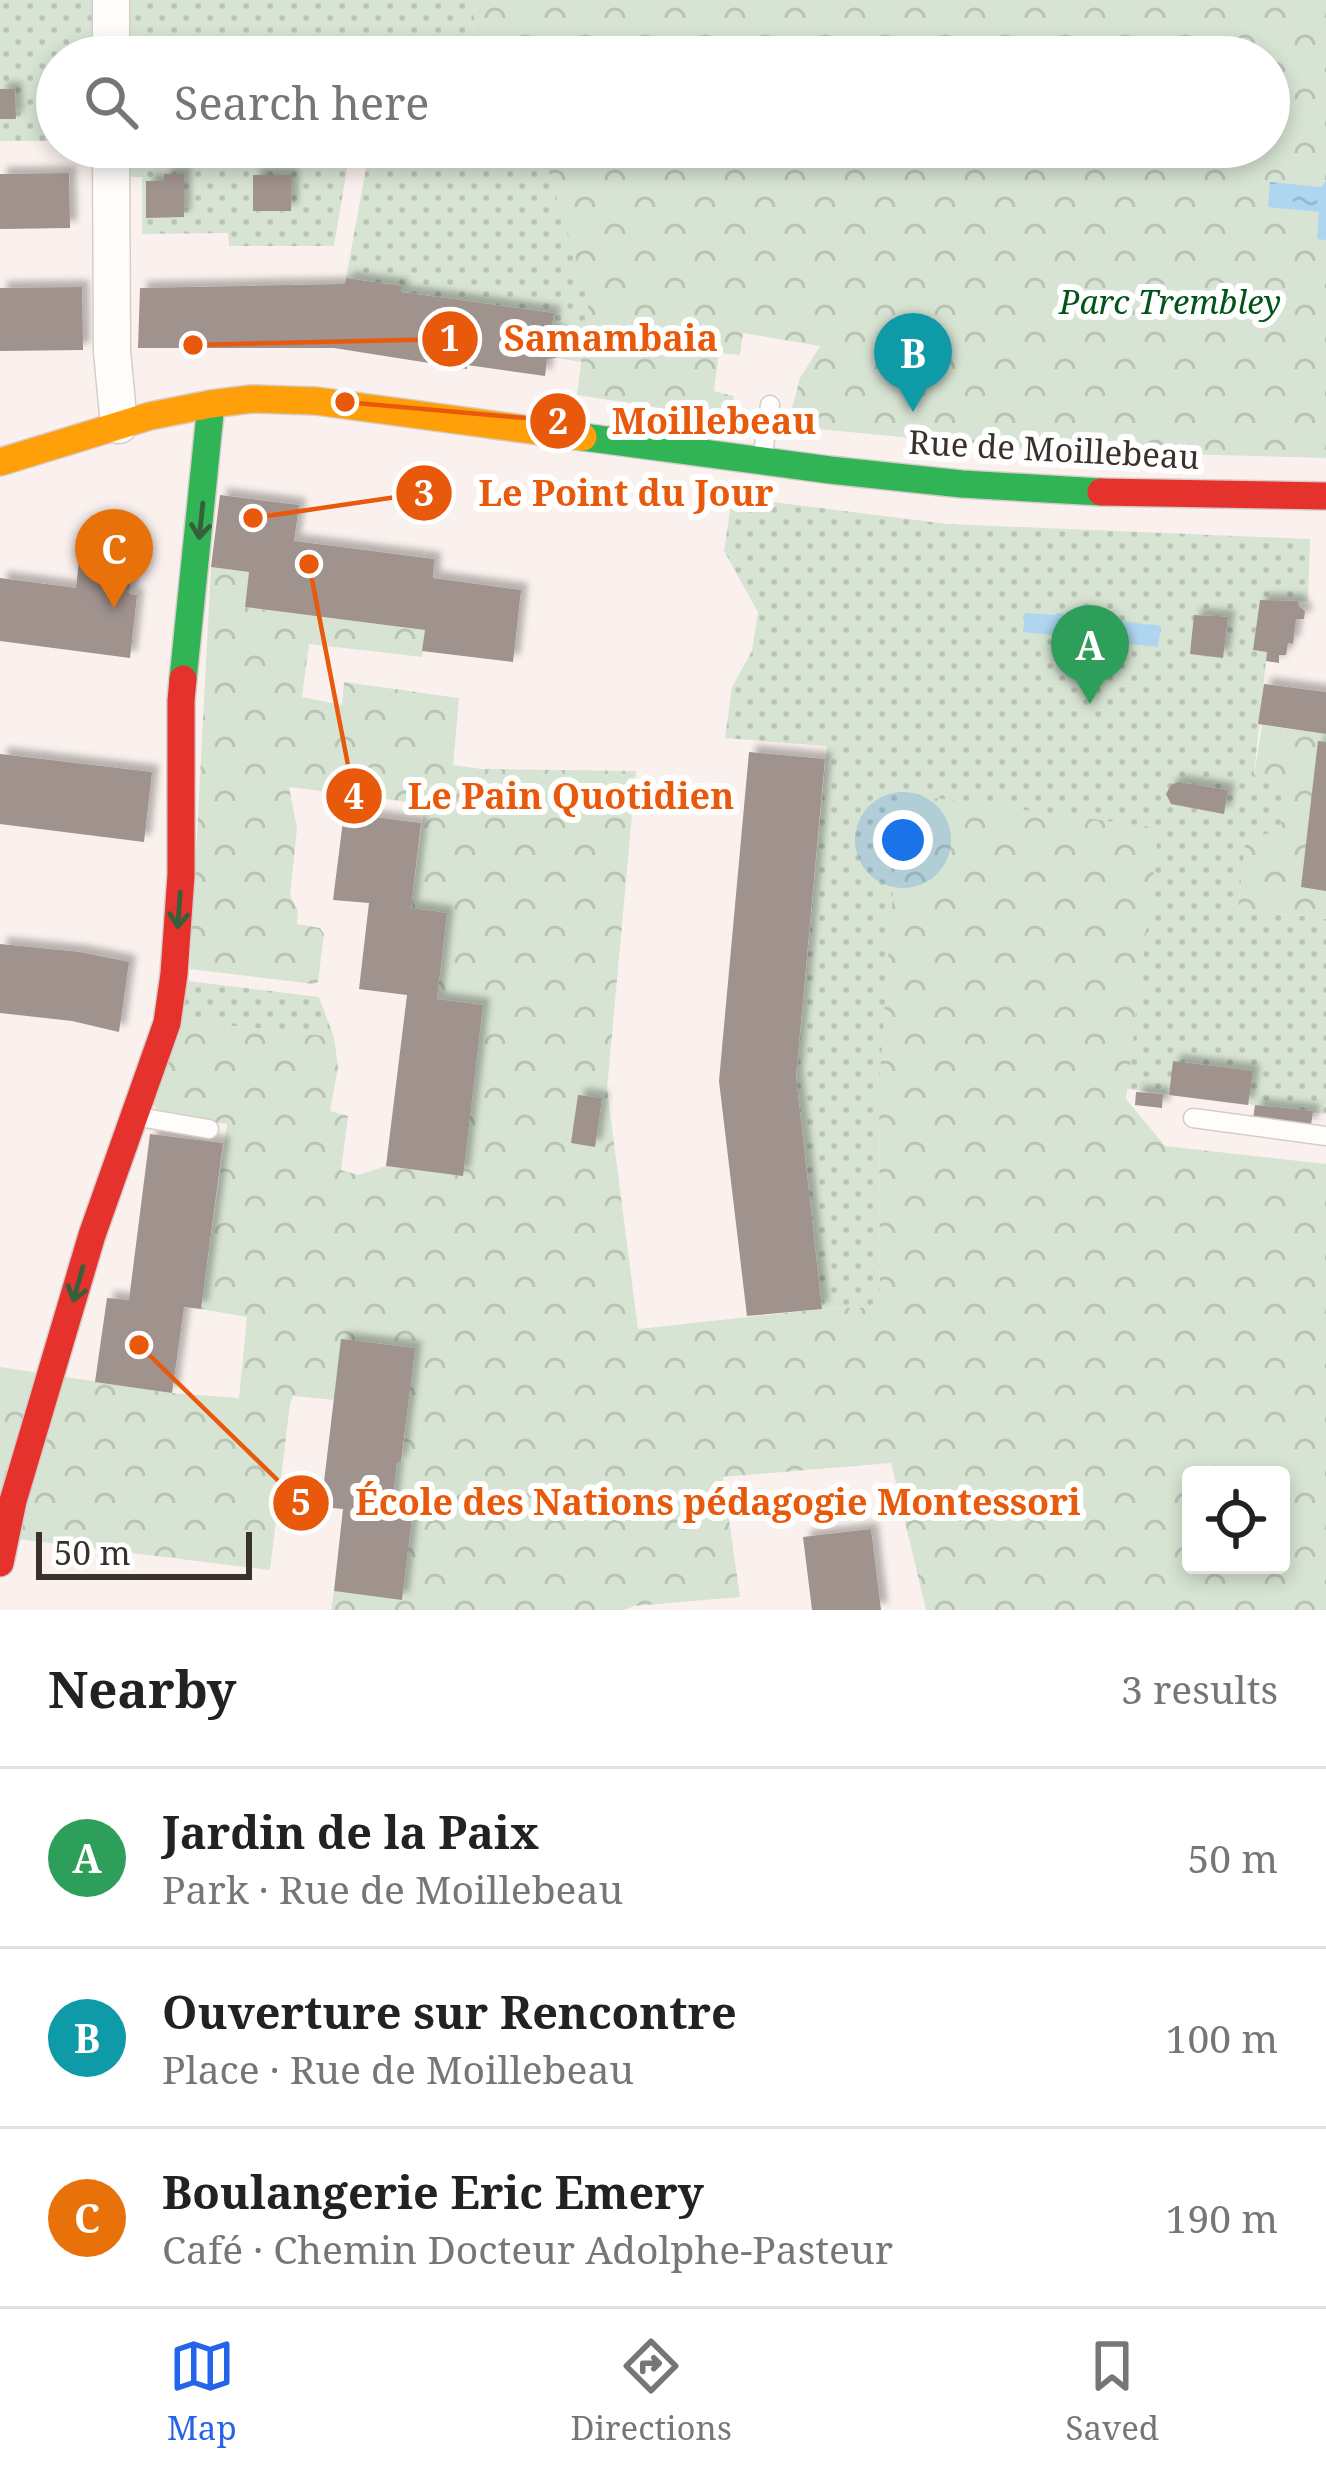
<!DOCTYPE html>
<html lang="en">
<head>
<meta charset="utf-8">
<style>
  :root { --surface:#fff; --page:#f6f6f6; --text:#222; --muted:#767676; --line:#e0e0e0; --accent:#2563eb }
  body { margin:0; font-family:"Noto Serif",serif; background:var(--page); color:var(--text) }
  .controls { position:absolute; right:36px; bottom:36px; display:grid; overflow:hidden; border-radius:12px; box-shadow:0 6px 18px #0003 }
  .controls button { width:108px; height:108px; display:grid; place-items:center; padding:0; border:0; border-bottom:3px solid var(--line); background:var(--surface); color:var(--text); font:60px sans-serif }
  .scale { position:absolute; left:36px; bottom:30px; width:216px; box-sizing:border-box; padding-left:12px; border:6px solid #3a312d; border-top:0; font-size:33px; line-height:42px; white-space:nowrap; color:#3a312d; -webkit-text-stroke:9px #fff; paint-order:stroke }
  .you { position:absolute; left:903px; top:840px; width:42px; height:42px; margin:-30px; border:9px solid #fff; border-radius:50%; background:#1a73e8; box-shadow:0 0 0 18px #1a73e833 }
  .badge { display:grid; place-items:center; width:78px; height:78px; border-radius:50%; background:var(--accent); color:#fff; font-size:39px; font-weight:700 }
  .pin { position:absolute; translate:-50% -99px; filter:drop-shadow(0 3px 6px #0008) }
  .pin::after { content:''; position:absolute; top:63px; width:42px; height:36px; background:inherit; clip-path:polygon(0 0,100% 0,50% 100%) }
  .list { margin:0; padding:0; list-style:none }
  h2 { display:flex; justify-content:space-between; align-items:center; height:156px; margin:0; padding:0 48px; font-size:51px }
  h2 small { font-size:39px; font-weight:400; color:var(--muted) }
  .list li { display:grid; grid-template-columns:78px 1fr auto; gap:36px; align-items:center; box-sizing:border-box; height:180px; padding:0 48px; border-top:3px solid var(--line) }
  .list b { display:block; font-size:45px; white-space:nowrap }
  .list p { margin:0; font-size:39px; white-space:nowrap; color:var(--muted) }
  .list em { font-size:39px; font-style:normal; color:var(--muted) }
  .icon { flex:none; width:66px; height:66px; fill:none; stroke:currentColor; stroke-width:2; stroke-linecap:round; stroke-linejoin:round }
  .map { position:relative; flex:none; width:1326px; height:1610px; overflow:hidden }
  .search { position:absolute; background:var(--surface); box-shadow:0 6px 18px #0003; left:36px; right:36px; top:36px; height:132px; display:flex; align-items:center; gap:30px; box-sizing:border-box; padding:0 42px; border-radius:66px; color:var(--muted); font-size:45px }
  .sheet { height:696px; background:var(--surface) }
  nav { display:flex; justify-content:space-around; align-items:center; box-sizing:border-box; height:168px; border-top:3px solid var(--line); background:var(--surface); font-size:33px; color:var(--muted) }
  nav a { display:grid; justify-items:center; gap:6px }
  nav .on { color:var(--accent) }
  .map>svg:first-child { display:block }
  .grass { fill:url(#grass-dots) }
  .forest { fill:url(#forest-crowns); fill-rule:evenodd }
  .water { fill:url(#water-ripples) }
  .building { fill:#a0928d; filter:url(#shadow) }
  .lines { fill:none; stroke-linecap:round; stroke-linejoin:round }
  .lane-casing { stroke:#d6cdc9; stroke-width:21 }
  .street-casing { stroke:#d6cdc9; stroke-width:39 }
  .fast-casing { stroke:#d6cdc9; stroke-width:30 }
  .slow-casing { stroke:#d6cdc9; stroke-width:30 }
  .jam-casing { stroke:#d6cdc9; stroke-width:30 }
  .lane { stroke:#fefdfc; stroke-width:18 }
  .street { stroke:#fefdfc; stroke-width:36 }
  .fast { stroke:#30b455; stroke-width:27 }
  .slow { stroke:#ff9f0a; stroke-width:27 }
  .jam { stroke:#e5322d; stroke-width:27 }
  .oneway { stroke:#365f3b }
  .labels { text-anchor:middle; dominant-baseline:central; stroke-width:12; stroke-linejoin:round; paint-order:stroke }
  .park-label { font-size:33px; font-style:italic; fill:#03541b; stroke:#fff }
  .street-label { font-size:33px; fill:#3a312d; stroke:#fff }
  .leader { fill:none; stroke:#e8590c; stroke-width:4.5 }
  .callout-dot { fill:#e8590c; stroke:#fff; stroke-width:4.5 }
  .mark-label { font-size:36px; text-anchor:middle; font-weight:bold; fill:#fff }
  .callout-label { font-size:36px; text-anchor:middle; font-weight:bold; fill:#e8590c; stroke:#fff; stroke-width:12; stroke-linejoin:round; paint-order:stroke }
</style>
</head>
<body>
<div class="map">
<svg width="1326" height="1610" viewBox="0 0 1326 1610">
  <defs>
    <pattern id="grass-dots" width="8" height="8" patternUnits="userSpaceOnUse" patternTransform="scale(3)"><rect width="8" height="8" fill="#d7e4d3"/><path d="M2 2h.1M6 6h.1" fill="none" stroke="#b9c4b5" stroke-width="1.8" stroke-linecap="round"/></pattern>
    <pattern id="forest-crowns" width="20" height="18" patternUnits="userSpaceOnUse" patternTransform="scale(3)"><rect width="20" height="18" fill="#d7e4d3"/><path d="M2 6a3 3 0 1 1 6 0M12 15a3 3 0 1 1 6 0" fill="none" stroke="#b9c4b5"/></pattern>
    <pattern id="water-ripples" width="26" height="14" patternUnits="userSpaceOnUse" patternTransform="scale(3)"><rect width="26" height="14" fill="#aed6f0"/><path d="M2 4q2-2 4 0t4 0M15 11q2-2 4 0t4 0" fill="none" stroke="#96b8ce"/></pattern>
    <filter id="shadow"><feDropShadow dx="7" dy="-7" stdDeviation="3" flood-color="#0004"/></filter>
  </defs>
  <rect width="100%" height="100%" fill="#faf1ee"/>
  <g class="grass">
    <polygon points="0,0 98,0 98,57 57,57 57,141 0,141"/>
    <polygon points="123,0 475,0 472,57 124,57"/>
    <polygon points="124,147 468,147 468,161 547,165 590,301 582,362 556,358 551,330 553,313 401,292 401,286 346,278 368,157 349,157 334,246 229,246 228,233 142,234 142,177 124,177"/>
    <path d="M732,497L948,524L1310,539L1308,601H1260L1253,650L1267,652L1254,774C1258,776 1270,781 1274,784C1303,806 1281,840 1246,837L1238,908L1326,919V1114L1127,1089L1158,828L879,1087L880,1307L822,1309L796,1076L827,746L725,738L732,687L752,651L758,612L724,551Z"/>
    <polygon points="188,981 319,997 334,1037 178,1020"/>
  </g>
  <g class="forest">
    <polygon points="475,0 1326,0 1326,458 1037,450 787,426 800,378 820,346 743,333 740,355 719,353 714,391 734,396 731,419 577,395 589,301 547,166 467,161 468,147 1269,147 1269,57 472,57"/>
    <path d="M211,567L249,572L245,607L425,630L422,657L309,644L302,697L342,705L344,682L459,698L453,765L482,769L636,771L607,1089L638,1329L822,1309L880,1307L879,1087L899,807L905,794L1159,828L1126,1099L1165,1146L1326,1164V1610H926L891,1463L723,1477L740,1597L634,1606L624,1610H331L334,1591L402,1599L412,1517L391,1514L397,1462H402L414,1348L334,1400L293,1396L290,1404L270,1570L0,1537V1367L172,1393L239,1398L247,1317L201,1309L227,1124L163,1116L151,1103L178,1020L334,1037L338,1068L330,1111L348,1116L341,1170L358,1175L386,1166L462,1175L483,1005L437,999L447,914L411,908L425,804L289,787L297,828L290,896L298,911L297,924L320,928L324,934L318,982L313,984L190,969ZM1191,1475H1281V1565H1191Z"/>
    <path d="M1262,725L1326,734V919L1238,908L1246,836C1279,841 1303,806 1274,784C1270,781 1258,776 1254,775Z"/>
  </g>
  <g class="water">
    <polygon points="1326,181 1326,240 1317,239 1319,212 1268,207 1270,182 1321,187"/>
    <polygon points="1025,613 1056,615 1057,613 1161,626 1158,647 1023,632"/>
  </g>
  <g class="building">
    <polygon points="0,89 15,89 16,119 0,119"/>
    <polygon points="69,173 70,228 0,229 0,174"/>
    <polygon points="164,174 184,174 184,217 146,218 146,181 164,181"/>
    <polygon points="253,175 292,175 291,211 253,211"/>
    <polygon points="346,278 402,286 401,292 554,313 551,330 560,333 556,358 547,359 545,376 467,365 467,369 334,348 138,348 140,288 345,284"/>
    <polygon points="82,287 83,350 0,351 0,288"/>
    <polygon points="220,495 299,505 294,541 434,559 433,578 521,590 513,662 422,651 425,630 245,607 249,572 211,567"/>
    <polygon points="81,543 135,550 129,594 137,595 130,658 0,641 0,578 76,588"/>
    <polygon points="1260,600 1298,601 1300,607 1305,611 1304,619 1296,619 1293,644 1288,643 1286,655 1279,655 1279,663 1266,661 1267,652 1253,650"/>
    <polygon points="1194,615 1228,617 1223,658 1190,654"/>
    <polygon points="1264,684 1326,692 1326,734 1258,724"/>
    <polygon points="1318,741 1326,742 1326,891 1301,887"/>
    <polygon points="749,752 825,759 796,1076 822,1309 747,1316 719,1081"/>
    <polygon points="0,754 152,772 144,842 0,824"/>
    <polygon points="1178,782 1228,790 1224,814 1171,804 1166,794 1171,785"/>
    <polygon points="344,813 421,823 411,908 447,913 437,999 483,1005 463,1176 386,1166 407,995 359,989 369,903 333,900"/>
    <polygon points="0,944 80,952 129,962 119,1032 72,1021 0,1013"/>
    <polygon points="1173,1061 1253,1071 1248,1105 1169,1095"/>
    <polygon points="1136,1092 1163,1094 1162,1108 1135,1105"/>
    <polygon points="578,1095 602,1098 595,1147 571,1143"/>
    <polygon points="1255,1105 1313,1111 1311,1125 1253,1119"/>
    <polygon points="150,1134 223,1143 201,1309 184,1307 172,1393 95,1382 107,1298 129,1300"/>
    <polygon points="341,1339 415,1348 401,1462 397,1462 391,1514 412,1516 402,1600 334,1591 343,1509 321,1507"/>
    <polygon points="871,1529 881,1610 812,1610 803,1537"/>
  </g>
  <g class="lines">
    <defs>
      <g id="lane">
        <polyline points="762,460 770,405"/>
        <polyline points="139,1117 209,1129"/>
        <polyline points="1193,1118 1326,1136"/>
      </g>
      <g id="street">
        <polyline points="111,57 111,0"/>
        <polyline points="111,147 112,351 119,425"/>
      </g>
      <g id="fast">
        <polyline points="583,437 830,470 962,484 1101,492"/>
        <polyline points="183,679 211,404"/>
      </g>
      <polyline id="slow" points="0,462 150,416 211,404 251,399 316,401 583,437"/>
      <g id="jam">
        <polyline points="1101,492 1326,496"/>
        <polyline points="0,1563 13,1501 92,1235 167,1023 174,974 181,875 181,701 183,679"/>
      </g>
    </defs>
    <use href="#lane" class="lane-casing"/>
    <use href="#street" class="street-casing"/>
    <use href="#fast" class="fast-casing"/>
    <use href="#slow" class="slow-casing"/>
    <use href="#jam" class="jam-casing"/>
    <use href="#lane" class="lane"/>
    <use href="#street" class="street"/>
    <use href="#fast" class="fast"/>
    <use href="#slow" class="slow"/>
    <use href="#jam" class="jam"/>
  </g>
  <defs><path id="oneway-shaft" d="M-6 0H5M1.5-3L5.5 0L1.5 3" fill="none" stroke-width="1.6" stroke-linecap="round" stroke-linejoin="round" transform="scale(3)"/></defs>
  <g class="oneway">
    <use href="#oneway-shaft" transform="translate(201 521) rotate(96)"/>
    <use href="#oneway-shaft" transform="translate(179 910) rotate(94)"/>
    <use href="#oneway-shaft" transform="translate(78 1284) rotate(106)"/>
  </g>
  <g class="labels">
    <g class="park-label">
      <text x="1170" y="301">Parc Trembley</text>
    </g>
    <g class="street-label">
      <text transform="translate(1054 449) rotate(3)">Rue de Moillebeau</text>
    </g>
  </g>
  <path class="leader" d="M193 345L450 339M345 402L558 421M253 518L424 493M309 564L354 796M139 1345L301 1503"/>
  <g class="callout-dot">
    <circle cx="193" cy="345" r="12"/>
    <circle cx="345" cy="402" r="12"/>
    <circle cx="253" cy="518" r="12"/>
    <circle cx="309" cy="564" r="12"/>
    <circle cx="139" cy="1345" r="12"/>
    <circle cx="450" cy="339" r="30"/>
    <circle cx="558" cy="421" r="30"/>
    <circle cx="424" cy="493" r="30"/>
    <circle cx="354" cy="796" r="30"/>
    <circle cx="301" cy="1503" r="30"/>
  </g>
  <g class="mark-label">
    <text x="450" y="351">1</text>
    <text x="558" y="434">2</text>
    <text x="424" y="506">3</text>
    <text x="354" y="809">4</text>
    <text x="301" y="1515">5</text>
  </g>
  <g class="callout-label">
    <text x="611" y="351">Samambaia</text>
    <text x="714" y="434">Moillebeau</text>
    <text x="626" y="506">Le Point du Jour</text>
    <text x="571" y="809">Le Pain Quotidien</text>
    <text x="718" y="1515">École des Nations pédagogie Montessori</text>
  </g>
</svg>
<div class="controls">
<button><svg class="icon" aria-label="locate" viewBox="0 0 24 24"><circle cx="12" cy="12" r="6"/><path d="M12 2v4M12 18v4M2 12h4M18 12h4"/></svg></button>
</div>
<div class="scale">50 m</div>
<div class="you"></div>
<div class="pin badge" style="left:1090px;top:704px;background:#2e9e5b">A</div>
<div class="pin badge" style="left:913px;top:412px;background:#0f9aa8">B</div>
<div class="pin badge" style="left:114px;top:608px;background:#e8710a">C</div>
<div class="search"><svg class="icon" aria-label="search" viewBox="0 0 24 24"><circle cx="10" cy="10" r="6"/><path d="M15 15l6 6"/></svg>Search here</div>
</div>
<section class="sheet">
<h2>Nearby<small>3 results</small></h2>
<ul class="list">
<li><span class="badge" style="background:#2e9e5b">A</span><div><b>Jardin de la Paix</b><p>Park · Rue de Moillebeau</p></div><em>50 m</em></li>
<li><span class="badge" style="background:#0f9aa8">B</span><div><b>Ouverture sur Rencontre</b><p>Place · Rue de Moillebeau</p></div><em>100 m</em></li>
<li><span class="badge" style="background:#e8710a">C</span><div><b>Boulangerie Eric Emery</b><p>Café · Chemin Docteur Adolphe-Pasteur</p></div><em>190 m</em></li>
</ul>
</section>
<nav>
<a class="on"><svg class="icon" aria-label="map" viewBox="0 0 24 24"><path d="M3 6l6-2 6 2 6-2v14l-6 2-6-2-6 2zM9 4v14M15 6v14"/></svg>Map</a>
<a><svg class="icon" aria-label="directions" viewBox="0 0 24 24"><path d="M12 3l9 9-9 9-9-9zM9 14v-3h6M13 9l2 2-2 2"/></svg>Directions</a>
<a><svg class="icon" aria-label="saved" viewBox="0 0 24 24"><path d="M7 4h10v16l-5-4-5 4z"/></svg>Saved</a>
</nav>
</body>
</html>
